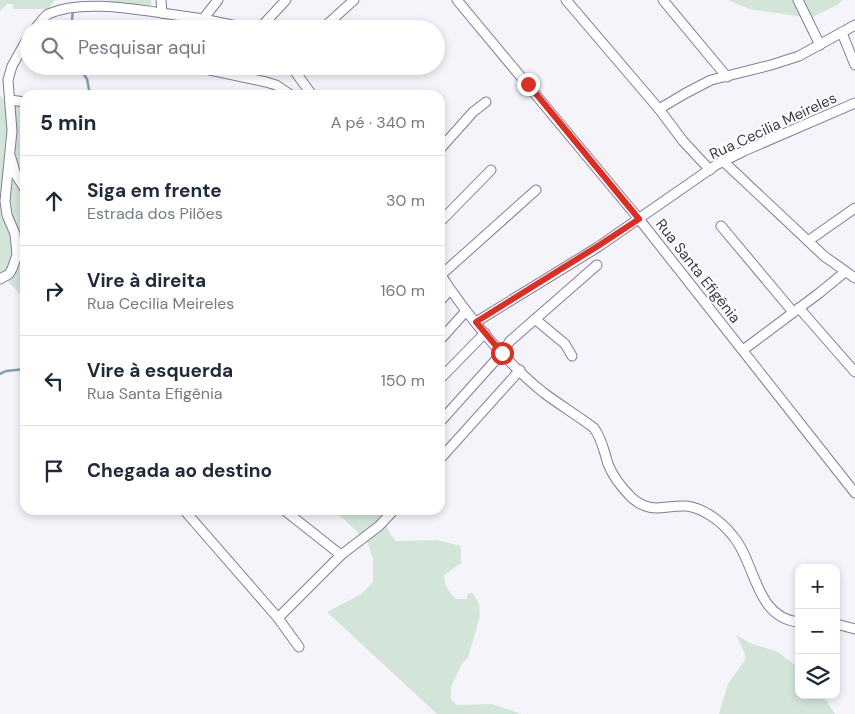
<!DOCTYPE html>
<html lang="pt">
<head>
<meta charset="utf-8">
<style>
  :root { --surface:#fff; --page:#f2f2f3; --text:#1f2937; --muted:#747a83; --line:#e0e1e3 }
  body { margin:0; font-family:"DM Sans",sans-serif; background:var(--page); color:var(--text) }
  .controls { position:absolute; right:15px; bottom:15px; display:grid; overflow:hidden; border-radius:10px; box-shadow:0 2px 8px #0003 }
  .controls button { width:45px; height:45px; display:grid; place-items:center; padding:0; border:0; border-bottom:1px solid var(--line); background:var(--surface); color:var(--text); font:25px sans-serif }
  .stop { position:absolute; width:15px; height:15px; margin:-11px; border:4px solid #d93025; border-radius:50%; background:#fff }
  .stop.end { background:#d93025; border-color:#fff; box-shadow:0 1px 5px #0008 }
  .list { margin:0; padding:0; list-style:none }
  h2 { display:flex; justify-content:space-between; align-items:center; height:65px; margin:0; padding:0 20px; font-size:21px }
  h2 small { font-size:16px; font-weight:400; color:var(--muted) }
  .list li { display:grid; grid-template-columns:32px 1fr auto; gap:15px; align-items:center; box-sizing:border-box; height:90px; padding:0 20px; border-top:1px solid var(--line) }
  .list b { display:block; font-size:19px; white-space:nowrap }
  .list p { margin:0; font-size:16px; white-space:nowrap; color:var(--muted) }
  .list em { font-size:16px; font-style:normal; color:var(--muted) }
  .icon { flex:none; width:28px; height:28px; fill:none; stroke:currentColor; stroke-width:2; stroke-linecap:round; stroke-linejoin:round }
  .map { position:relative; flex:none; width:855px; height:714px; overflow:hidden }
  .search { position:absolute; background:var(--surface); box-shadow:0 2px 8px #0003; left:20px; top:20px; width:425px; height:55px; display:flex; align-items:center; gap:12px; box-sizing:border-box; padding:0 18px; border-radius:28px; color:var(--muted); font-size:19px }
  .panel { position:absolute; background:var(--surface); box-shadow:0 2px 8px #0003; left:20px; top:90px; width:425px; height:425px; border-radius:15px }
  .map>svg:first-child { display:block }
  .green { fill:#d3e5d9 }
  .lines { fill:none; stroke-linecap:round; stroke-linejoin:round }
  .stream { stroke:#7fa1ae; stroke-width:2.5 }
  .minor-casing { stroke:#857a99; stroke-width:11 }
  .minor { stroke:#fff; stroke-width:9 }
  .route { stroke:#d93025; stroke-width:6 }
  .labels { text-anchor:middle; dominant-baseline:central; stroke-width:4; stroke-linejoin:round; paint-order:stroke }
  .street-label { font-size:15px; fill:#3e3947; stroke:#fff }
</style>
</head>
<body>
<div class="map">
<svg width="855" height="714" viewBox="0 0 855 714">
  <rect width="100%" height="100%" fill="#f6f4fb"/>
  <g class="green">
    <polygon points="0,0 55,0 48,9 13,9 13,4 7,4 0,11"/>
    <polygon points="105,0 151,0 152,8"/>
    <polygon points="728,0 842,0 839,4 811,18 749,9"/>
    <polygon points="0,95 8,104 25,108 25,300 0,272"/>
    <path d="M334,510H384C384,522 388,533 396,541L437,540L461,546V563L444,575C444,585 449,592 456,599H467L468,593H473L479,604L480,616L468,658L462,664L451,687V699L457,705L492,704L522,714H437L327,612L361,594L373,582V559L367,541Z"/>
    <polygon points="736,635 750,643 778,652 799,668 799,695 822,695 835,714 719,714 728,684 745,660 745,654"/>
  </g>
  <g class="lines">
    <g class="stream">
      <polyline points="71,29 73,10"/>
      <polyline points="78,66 87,79 90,95"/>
      <polyline points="0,374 6,371 25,369"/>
    </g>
    <defs>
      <g id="minor">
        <polyline points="161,0 162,13 203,19 251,29"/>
        <polyline points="457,0 639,219 855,493"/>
        <polyline points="566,0 659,109 683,141 710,170"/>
        <polyline points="663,0 727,77"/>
        <polyline points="798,0 820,45"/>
        <polyline points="203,19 218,0"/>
        <path d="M35,29C39,24 43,18 48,14C79,0 128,8 162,13"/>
        <polyline points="259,29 286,0"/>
        <polyline points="322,29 354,0"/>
        <polyline points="842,33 855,65"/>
        <polyline points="191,66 266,82 276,85 291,95"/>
        <polyline points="291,66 312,95"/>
        <polyline points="10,100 25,102"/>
        <polyline points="659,109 686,93 711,80 771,65 799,56 855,25"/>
        <polyline points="440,149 473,112 486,102"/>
        <polyline points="11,158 16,175 25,189"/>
        <polyline points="723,161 824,256 855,278"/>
        <polyline points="440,222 491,170"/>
        <polyline points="721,226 793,312"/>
        <polyline points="808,241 855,208"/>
        <path d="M440,274C467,315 505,362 544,393C560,405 578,416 594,428C602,439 604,451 608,464C613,477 622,488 632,498C652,515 664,505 686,506C704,508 722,522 733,536C756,563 755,618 799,622"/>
        <polyline points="441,275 536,190"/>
        <polyline points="0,279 9,274 12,269 17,255 15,234 7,215 5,201 12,131 8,80 12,66 29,36"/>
        <polyline points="440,301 450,290"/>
        <polyline points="799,308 855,372"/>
        <polyline points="535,319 565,344 572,356"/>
        <polyline points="476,322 598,247 716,165 744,151 855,103"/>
        <polyline points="440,340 466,311"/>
        <polyline points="743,350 818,294 845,272"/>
        <polyline points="440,379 485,333"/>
        <polyline points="440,422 502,353 510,341 597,265"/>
        <polyline points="440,459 520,370"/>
        <polyline points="184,510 278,618 299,647"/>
        <polyline points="284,510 341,555"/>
        <polyline points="278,618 341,555 379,526 394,510"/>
        <polyline points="836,624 855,629"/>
      </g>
    </defs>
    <use href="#minor" class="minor-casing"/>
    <use href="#minor" class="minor"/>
  </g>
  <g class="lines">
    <polyline class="route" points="502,353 476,322 598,246 639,219 528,84"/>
  </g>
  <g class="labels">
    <g class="street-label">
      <text transform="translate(773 126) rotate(-25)">Rua Cecilia Meireles</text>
      <text transform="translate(698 271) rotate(52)">Rua Santa Efigênia</text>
    </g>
  </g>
</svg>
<div class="controls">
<button>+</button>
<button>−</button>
<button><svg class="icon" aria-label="layers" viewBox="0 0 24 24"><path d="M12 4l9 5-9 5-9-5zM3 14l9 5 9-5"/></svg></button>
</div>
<div class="stop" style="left:502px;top:353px"></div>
<div class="stop end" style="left:528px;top:84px"></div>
<div class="search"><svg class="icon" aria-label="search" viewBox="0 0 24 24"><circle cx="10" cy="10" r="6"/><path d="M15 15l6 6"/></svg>Pesquisar aqui</div>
<section class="panel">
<h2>5 min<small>A pé · 340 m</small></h2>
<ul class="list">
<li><svg class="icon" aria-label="ahead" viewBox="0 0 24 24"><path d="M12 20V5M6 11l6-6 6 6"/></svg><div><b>Siga em frente</b><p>Estrada dos Pilões</p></div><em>30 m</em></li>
<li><svg class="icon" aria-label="right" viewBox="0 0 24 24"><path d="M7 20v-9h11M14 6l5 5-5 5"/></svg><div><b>Vire à direita</b><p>Rua Cecilia Meireles</p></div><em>160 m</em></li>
<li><svg class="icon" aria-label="left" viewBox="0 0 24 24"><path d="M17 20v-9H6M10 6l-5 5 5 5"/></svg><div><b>Vire à esquerda</b><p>Rua Santa Efigênia</p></div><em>150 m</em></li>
<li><svg class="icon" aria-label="arrive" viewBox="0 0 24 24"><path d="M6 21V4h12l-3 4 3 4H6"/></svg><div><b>Chegada ao destino</b></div></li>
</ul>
</section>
</div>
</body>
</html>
